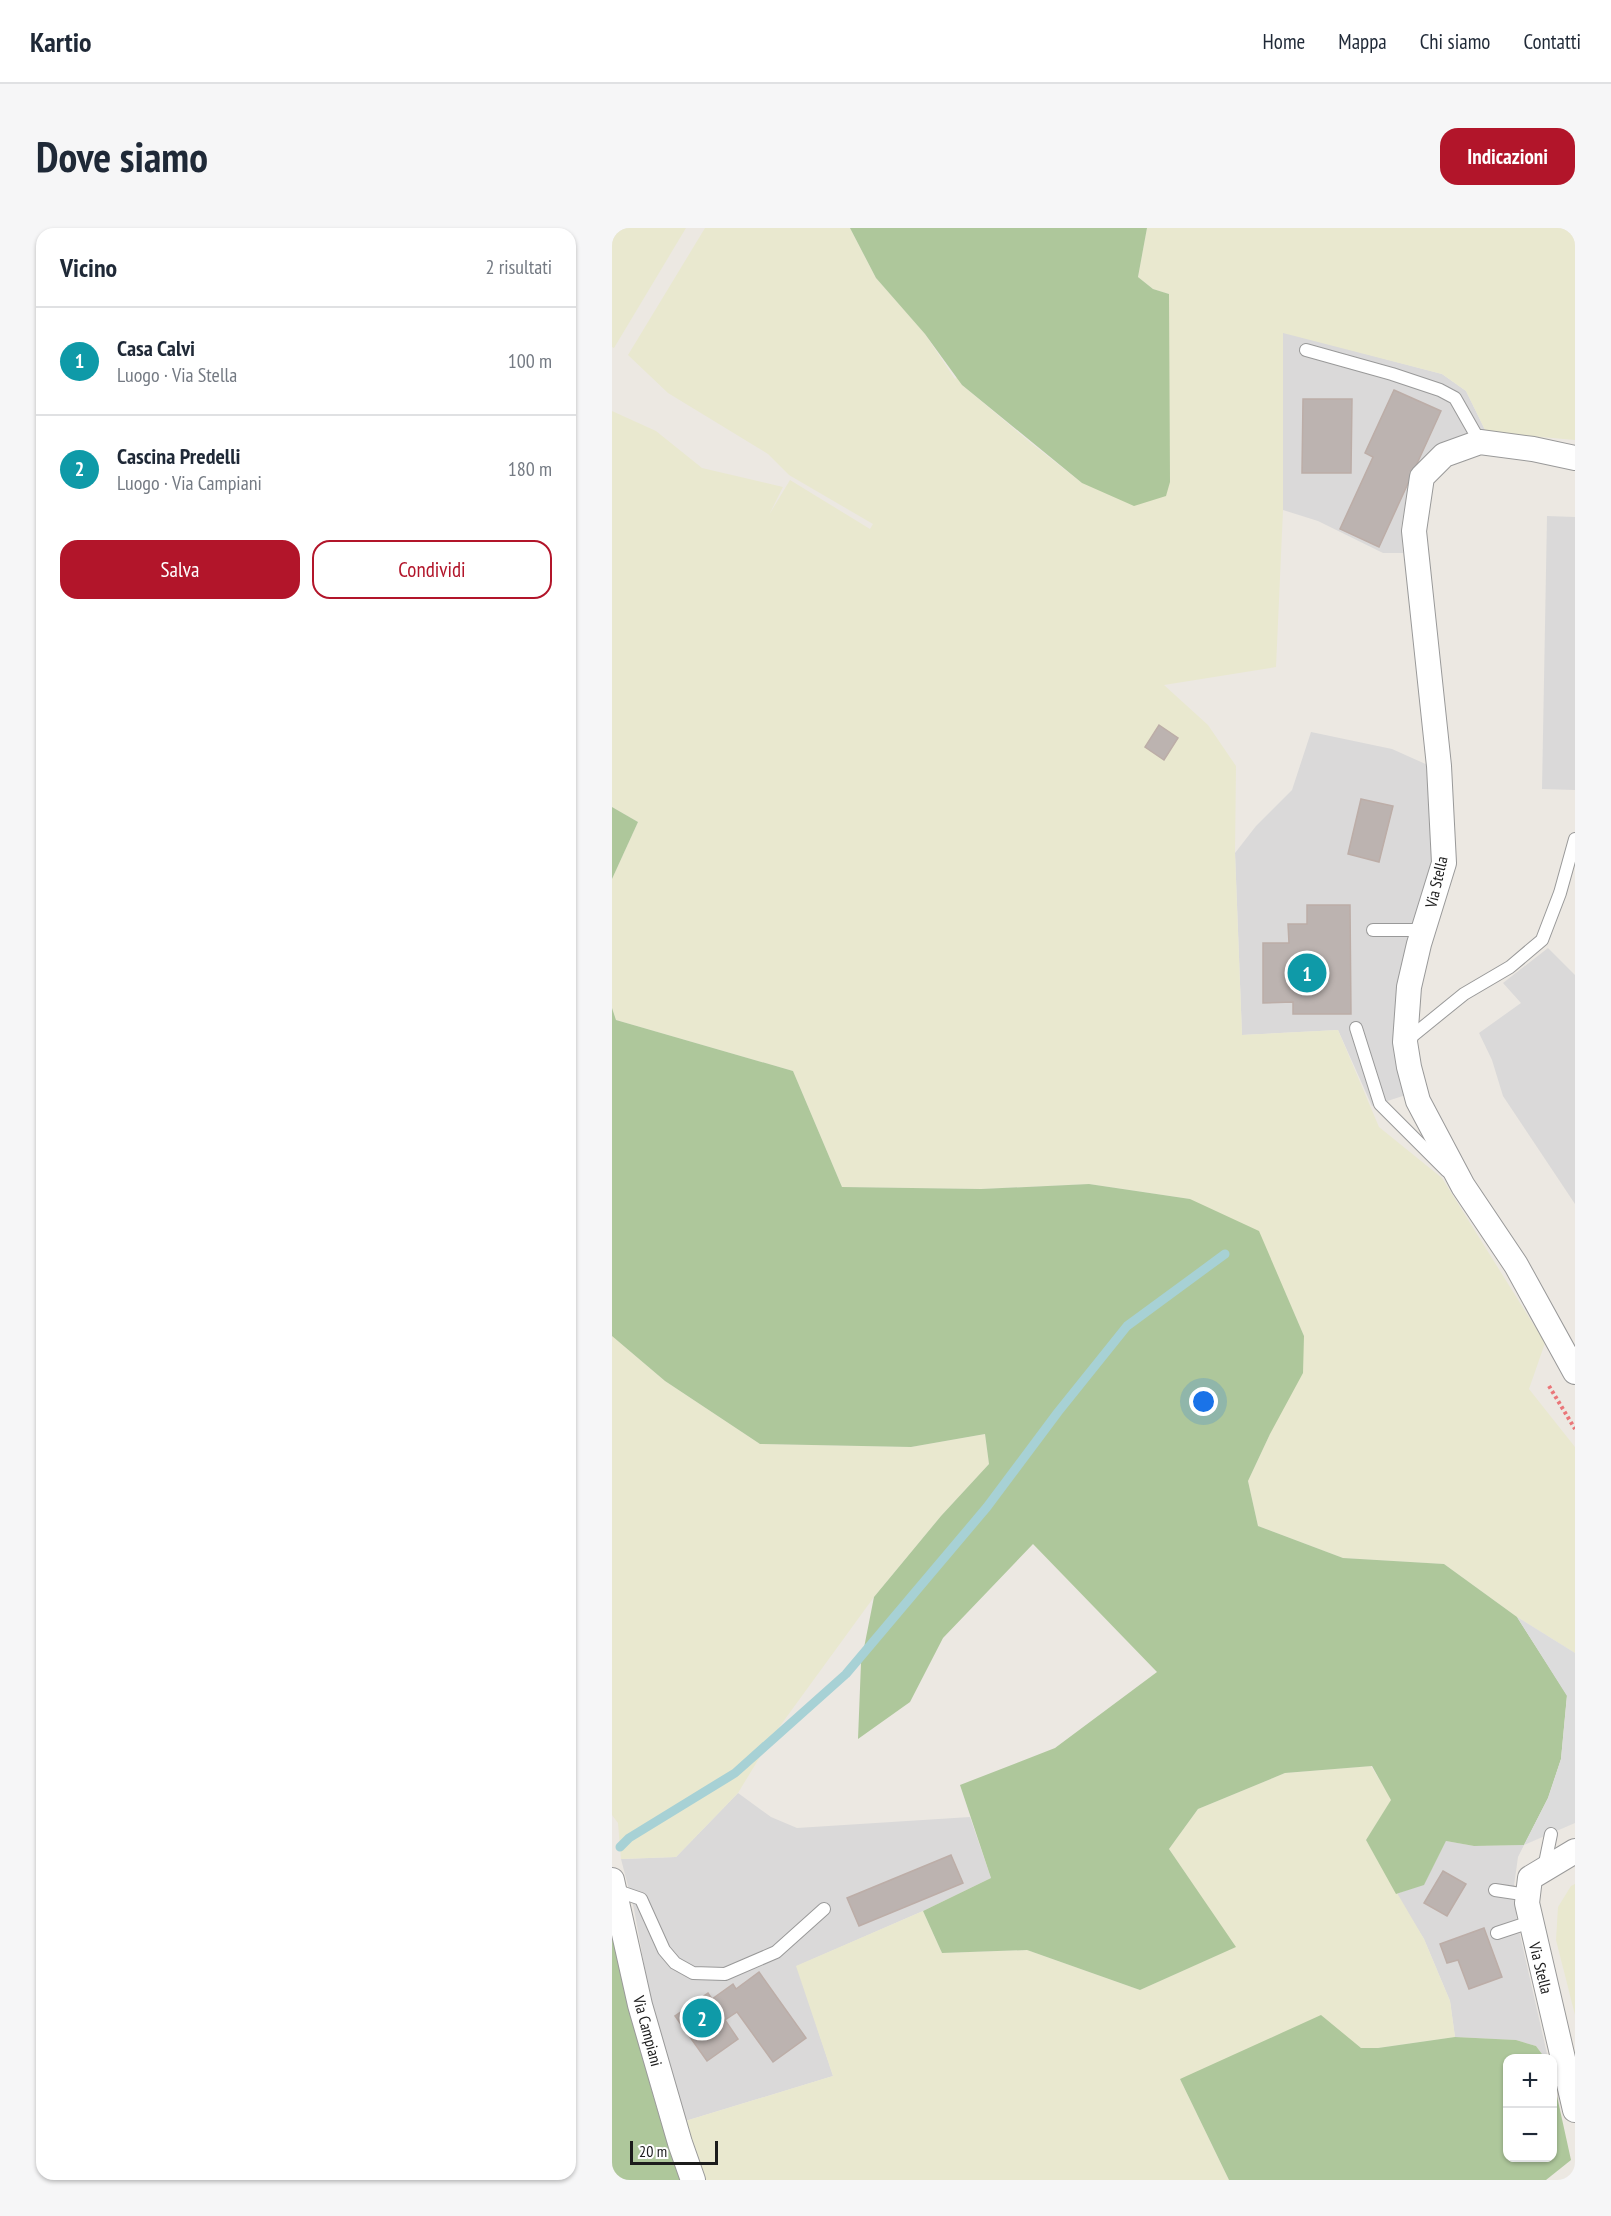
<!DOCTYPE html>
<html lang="it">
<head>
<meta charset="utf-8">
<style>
  :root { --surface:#fff; --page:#f6f6f7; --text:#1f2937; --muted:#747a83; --line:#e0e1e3; --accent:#b2152a }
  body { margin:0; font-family:"PT Sans Narrow",sans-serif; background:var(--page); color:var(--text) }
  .controls { position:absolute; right:18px; bottom:18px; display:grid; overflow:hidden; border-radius:12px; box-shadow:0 2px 4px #0004 }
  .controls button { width:54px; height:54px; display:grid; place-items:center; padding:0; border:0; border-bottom:2px solid var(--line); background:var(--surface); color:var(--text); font:30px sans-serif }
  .scale { position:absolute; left:18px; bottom:15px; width:88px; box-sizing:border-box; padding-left:6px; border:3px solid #1c1c1c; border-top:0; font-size:16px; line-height:21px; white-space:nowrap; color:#1c1c1c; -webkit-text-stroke:4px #fff; paint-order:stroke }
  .you { position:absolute; left:592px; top:1174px; width:21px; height:21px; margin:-15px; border:4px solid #fff; border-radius:50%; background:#1a73e8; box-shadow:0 0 0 9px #1a73e833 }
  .badge { display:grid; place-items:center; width:39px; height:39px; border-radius:50%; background:var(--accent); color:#fff; font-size:20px; font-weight:700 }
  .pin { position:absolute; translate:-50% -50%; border:3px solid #fff; box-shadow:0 2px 6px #0006 }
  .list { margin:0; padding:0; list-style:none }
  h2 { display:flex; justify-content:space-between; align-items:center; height:78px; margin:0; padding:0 24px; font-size:26px }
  h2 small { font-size:20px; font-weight:400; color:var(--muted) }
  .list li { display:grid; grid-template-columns:39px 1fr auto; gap:18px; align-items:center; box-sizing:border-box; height:108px; padding:0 24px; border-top:2px solid var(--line) }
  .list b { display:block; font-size:22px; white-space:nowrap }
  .list p { margin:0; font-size:20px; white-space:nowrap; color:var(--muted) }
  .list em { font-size:20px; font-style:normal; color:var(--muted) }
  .actions { display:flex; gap:12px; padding:18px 24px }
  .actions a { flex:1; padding:14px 0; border:2px solid var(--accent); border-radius:18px; text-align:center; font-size:21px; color:var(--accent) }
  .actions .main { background:var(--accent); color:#fff }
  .map { position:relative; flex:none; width:963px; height:1952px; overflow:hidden; border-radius:18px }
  header { display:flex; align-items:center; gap:36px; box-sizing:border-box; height:84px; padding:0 30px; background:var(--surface); border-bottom:2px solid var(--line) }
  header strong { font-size:28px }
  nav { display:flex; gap:33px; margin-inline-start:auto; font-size:21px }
  .intro { display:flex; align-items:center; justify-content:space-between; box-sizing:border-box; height:144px; padding:0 36px }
  h1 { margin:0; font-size:42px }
  .button { padding:15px 27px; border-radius:18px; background:var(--accent); color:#fff; font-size:21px; font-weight:700 }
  main { display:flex; gap:36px; padding:0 36px }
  aside { flex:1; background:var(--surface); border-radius:18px; box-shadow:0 2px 4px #0004 }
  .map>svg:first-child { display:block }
  .residential { fill:#dad9d9 }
  .farmland { fill:#e9e8cf }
  .forest { fill:#aec79b }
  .parking { fill:#dcdcdc }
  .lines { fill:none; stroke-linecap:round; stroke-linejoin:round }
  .stream { stroke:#a7d1d5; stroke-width:9 }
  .building { fill:#bcb3b0; stroke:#bcada7; stroke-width:1.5 }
  .lane-casing { stroke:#999; stroke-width:14 }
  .street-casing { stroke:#999; stroke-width:26 }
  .path { stroke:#ea7679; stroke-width:4; stroke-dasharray:3 3; stroke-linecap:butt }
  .lane { stroke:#fff; stroke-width:12 }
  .street { stroke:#fff; stroke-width:24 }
  .labels { text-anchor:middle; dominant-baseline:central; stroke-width:5; stroke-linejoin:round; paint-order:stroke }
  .street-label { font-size:16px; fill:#1c1c1c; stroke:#fff }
</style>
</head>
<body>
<header>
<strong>Kartio</strong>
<nav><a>Home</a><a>Mappa</a><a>Chi siamo</a><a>Contatti</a></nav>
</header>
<div class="intro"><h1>Dove siamo</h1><a class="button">Indicazioni</a></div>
<main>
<aside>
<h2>Vicino<small>2 risultati</small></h2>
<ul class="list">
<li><span class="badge" style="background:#0f9aa8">1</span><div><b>Casa Calvi</b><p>Luogo · Via Stella</p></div><em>100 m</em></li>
<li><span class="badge" style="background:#0f9aa8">2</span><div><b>Cascina Predelli</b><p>Luogo · Via Campiani</p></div><em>180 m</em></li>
</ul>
<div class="actions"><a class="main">Salva</a><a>Condividi</a></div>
</aside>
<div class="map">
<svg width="963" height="1952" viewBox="0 0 963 1952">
  <rect width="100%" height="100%" fill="#ece8e2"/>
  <g class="residential">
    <polygon points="671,104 830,146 854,163 874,204 799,244 789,300 791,325 771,325 706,293 671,282"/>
    <polygon points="935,288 963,289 963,562 930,561"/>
    <polygon points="699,504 780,521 818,538 821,631 797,866 760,878 726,802 630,807 623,625 644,598 680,562"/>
    <polygon points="936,720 963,747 963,976 891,868 880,832 867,805 909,775 891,755"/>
    <polygon points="126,1565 159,1589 185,1600 358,1589 379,1650 311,1683 185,1738 221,1848 70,1894 45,1809 22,1681 9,1631 64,1629"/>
    <polygon points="834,1613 862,1618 912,1617 906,1629 901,1665 906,1698 936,1830 933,1830 924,1818 904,1812 843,1809 838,1773 812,1711 784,1666 812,1656"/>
  </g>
  <g class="farmland">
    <polygon points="0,0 74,0 2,120 0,119"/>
    <polygon points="93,0 238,0 264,50 313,106 343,151 345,149 350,157 419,215 470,255 556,140 557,66 541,61 526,49 535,0 963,0 963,212 874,204 854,163 830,146 671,105 671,282 664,439 552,457 596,497 624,538 623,625 630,807 726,802 767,899 830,950 933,1115 917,1161 963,1219 963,1425 905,1389 832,1336 731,1330 646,1298 636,1253 658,1206 692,1108 672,1062 578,971 477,956 369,961 230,959 181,843 4,792 0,780 0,651 26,594 0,579 0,183 44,203 90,240 171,259 157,287 178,252 258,301 261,296 177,247 156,226 56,165 16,127"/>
    <polygon points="0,1108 53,1153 148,1216 299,1219 373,1206 377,1236 329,1288 262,1369 160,1509 126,1565 64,1629 9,1631 6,1595 0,1587"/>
    <polygon points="759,1538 780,1572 754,1612 812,1711 838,1773 843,1809 766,1820 749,1820 740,1814 568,1851 617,1952 92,1952 70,1894 221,1848 184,1738 311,1683 330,1725 415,1722 528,1762 623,1719 557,1621 586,1581 673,1545"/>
    <polygon points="963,1656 963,1787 944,1712 946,1679 959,1658"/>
  </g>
  <g class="forest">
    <polygon points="238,0 535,0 526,49 541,61 557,66 558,254 554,268 522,278 470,255 350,157 313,106 264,50"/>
    <polygon points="0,579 26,594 0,651"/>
    <polygon points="0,780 4,792 181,843 230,959 369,961 477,956 578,971 647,1003 692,1108 691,1145 658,1206 636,1253 646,1298 731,1330 832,1336 905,1389 955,1467 949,1531 936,1570 912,1617 862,1618 834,1613 812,1657 784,1666 754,1612 779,1572 760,1538 673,1545 586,1581 557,1621 624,1719 528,1762 415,1722 330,1725 311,1683 379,1650 348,1557 443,1520 545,1444 421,1316 331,1410 298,1474 246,1511 249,1435 262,1369 329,1288 377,1236 373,1206 299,1219 148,1216 53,1153 0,1108"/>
    <path d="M0,1708C20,1790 40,1872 68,1952H0Z"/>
    <polygon points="709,1787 749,1820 766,1820 843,1809 904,1812 924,1818 933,1830 896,1830 896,1930 940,1930 941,1850 959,1932 934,1952 617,1952 568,1851"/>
  </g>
  <polygon class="parking" points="905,1389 963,1425 963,1595 912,1617 936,1570 949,1531 955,1468"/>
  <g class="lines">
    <polyline class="stream" points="8,1619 17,1610 123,1545 234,1446 375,1279 446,1184 515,1098 613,1026"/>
  </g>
  <g class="building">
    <polygon points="782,162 829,183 767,319 728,301 761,229 753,225"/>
    <polygon points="691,171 740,171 739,245 690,245"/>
    <polygon points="547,497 566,510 552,532 533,519"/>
    <polygon points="749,571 781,578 767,634 736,626"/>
    <polygon points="695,677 738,677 739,786 681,786 681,774 651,775 651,715 677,715 676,696 695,696"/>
    <polygon points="339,1627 351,1655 247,1698 235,1670"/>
    <polygon points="831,1643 854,1656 835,1688 812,1675"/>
    <polygon points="872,1700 890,1749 857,1761 846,1732 835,1735 828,1716"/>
    <polygon points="147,1744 194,1810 161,1834 125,1784 113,1792 126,1811 95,1833 63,1788 96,1765 100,1771 121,1756 124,1761"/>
  </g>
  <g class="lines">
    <defs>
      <g id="lane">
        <polyline points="694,122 780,146 828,162 843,170 868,214"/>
        <polyline points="761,702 811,702"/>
        <polyline points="744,800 768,876 835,943"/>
        <polyline points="794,813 852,766 898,739 930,712 948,665 963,611"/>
        <polyline points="932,1640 939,1606"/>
        <polyline points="3,1662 29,1671 52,1722 63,1735 81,1745 113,1746 164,1724 212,1681"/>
        <polyline points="883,1662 916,1667"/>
        <polyline points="885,1705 918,1694"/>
      </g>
      <g id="street">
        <polyline points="963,230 921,221 868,214 832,227 810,249 802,303 827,538 832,635 807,716 797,759 793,814 797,839 806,873 851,958 904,1037 963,1144"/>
        <polyline points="963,1623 918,1650 915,1675 963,1882"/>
        <polyline points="0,1652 28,1777 68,1915 81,1952"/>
      </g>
    </defs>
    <use href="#lane" class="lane-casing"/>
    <use href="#street" class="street-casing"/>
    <polyline class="path" points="937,1158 963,1201"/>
    <use href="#lane" class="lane"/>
    <use href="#street" class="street"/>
  </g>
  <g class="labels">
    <g class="street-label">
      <text transform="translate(824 654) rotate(-77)">Via Stella</text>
      <text transform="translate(929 1740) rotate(76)">Via Stella</text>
      <text transform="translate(36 1803) rotate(75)">Via Campiani</text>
    </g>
  </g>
</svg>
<div class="controls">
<button>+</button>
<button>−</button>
</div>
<div class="scale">20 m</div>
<div class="you"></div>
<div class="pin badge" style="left:695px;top:745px;background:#0f9aa8">1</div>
<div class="pin badge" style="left:90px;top:1790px;background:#0f9aa8">2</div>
</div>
</main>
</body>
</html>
